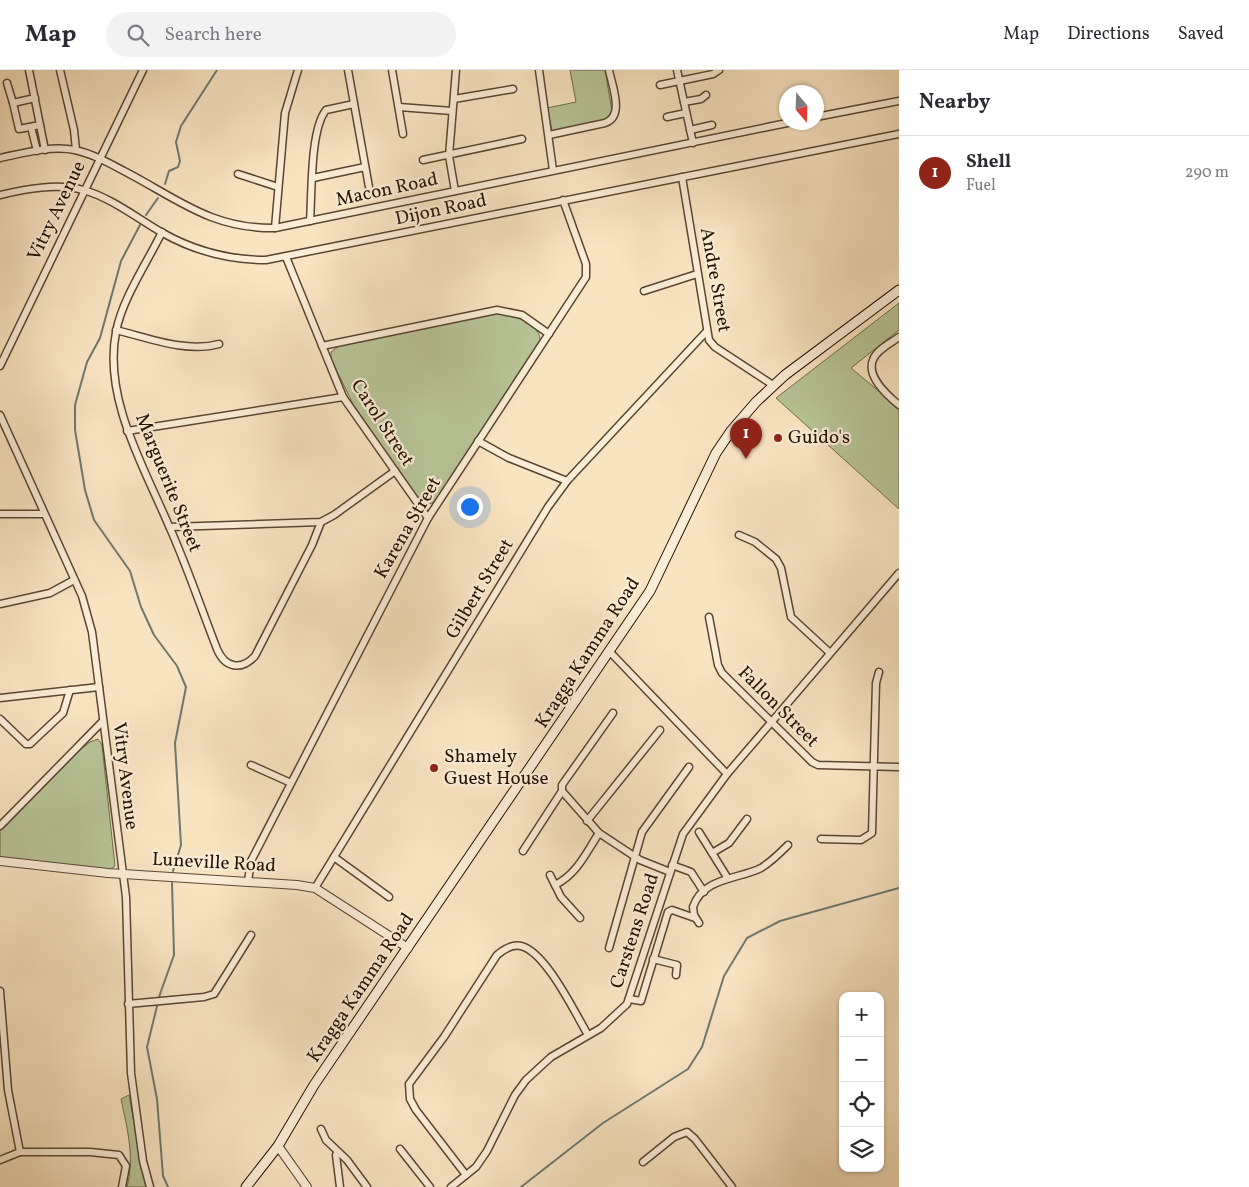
<!DOCTYPE html>
<html lang="en">
<head>
<meta charset="utf-8">
<style>
  :root { --surface:#fff; --page:#f2f2f3; --text:#2b2b33; --muted:#7c7c81; --line:#e1e1e2; --accent:#8f2418 }
  body { margin:0; font-family:Vollkorn,serif; background:var(--page); color:var(--text) }
  .controls { position:absolute; right:15px; bottom:15px; display:grid; overflow:hidden; border-radius:10px; box-shadow:0 1px 4px #0004 }
  .controls button { width:45px; height:45px; display:grid; place-items:center; padding:0; border:0; border-bottom:1px solid var(--line); background:var(--surface); color:var(--text); font:25px sans-serif }
  .compass { position:absolute; left:779px; top:15px; width:45px; height:45px; border-radius:50%; background:var(--surface); box-shadow:0 1px 4px #0004; rotate:161deg }
  .you { position:absolute; left:469px; top:436px; width:18px; height:18px; margin:-12px; border:4px solid #fff; border-radius:50%; background:#1a73e8; box-shadow:0 0 0 8px #1a73e833 }
  .badge { display:grid; place-items:center; width:32px; height:32px; border-radius:50%; background:var(--accent); color:#fff; font-size:16px; font-weight:700 }
  .pin { position:absolute; translate:-50% -41px; filter:drop-shadow(0 1px 2px #0008) }
  .pin::after { content:''; position:absolute; top:26px; width:18px; height:15px; background:inherit; clip-path:polygon(0 0,100% 0,50% 100%) }
  .list { margin:0; padding:0; list-style:none }
  h2 { display:flex; justify-content:space-between; align-items:center; height:65px; margin:0; padding:0 20px; font-size:21px }
  h2 small { font-size:16px; font-weight:400; color:var(--muted) }
  .list li { display:grid; grid-template-columns:32px 1fr auto; gap:15px; align-items:center; box-sizing:border-box; height:75px; padding:0 20px; border-top:1px solid var(--line) }
  .list b { display:block; font-size:19px; white-space:nowrap }
  .list p { margin:0; font-size:16px; white-space:nowrap; color:var(--muted) }
  .list em { font-size:16px; font-style:normal; color:var(--muted) }
  .icon { flex:none; width:28px; height:28px; fill:none; stroke:currentColor; stroke-width:2; stroke-linecap:round; stroke-linejoin:round }
  .map { position:relative; flex:none; width:899px; height:1117px; overflow:hidden }
  header { display:flex; align-items:center; gap:30px; box-sizing:border-box; height:70px; padding:0 25px; background:var(--surface); border-bottom:1px solid var(--line) }
  header strong { font-size:24px }
  nav { display:flex; gap:28px; margin-inline-start:auto; font-size:18px }
  .search { width:350px; height:45px; background:var(--page); display:flex; align-items:center; gap:12px; box-sizing:border-box; padding:0 18px; border-radius:28px; color:var(--muted); font-size:19px }
  main { display:flex }
  aside { flex:1; background:var(--surface) }
  .map>svg:first-child { display:block }
  .green { fill:#b8c598; stroke:#6e6c4c }
  .lines { fill:none; stroke-linecap:round; stroke-linejoin:round }
  .stream { stroke:#6d7a6e; stroke-width:2 }
  .minor-casing { stroke:#594731; stroke-width:9 }
  .tertiary-casing { stroke:#594731; stroke-width:10 }
  .secondary-casing { stroke:#241301; stroke-width:11 }
  .minor { stroke:#fbedd7; stroke-width:6 }
  .tertiary { stroke:#fbedd7; stroke-width:8 }
  .secondary { stroke:#fbedd7; stroke-width:9 }
  .poi-dot { fill:#8f2418; stroke:#fbedd7; stroke-width:2 }
  .labels { text-anchor:middle; dominant-baseline:central; stroke-width:4.5; stroke-linejoin:round; paint-order:stroke }
  .street-label { font-size:19px; fill:#241301; stroke:#fbedd7 }
  .poi-label { font-size:19px; fill:#241301; stroke:#fbedd7; text-anchor:start }
</style>
</head>
<body>
<header>
<strong>Map</strong>
<div class="search"><svg class="icon" aria-label="search" viewBox="0 0 24 24"><circle cx="10" cy="10" r="6"/><path d="M15 15l6 6"/></svg>Search here</div>
<nav><a>Map</a><a>Directions</a><a>Saved</a></nav>
</header>
<main>
<div class="map">
<svg width="899" height="1117" viewBox="0 0 899 1117">
  <rect width="100%" height="100%" fill="#f9e4c2"/>
  <filter id="stains"><feTurbulence type="fractalNoise" baseFrequency=".004" numOctaves="4"/><feColorMatrix values="0 0 0 0 .2 0 0 0 0 .09 0 0 0 0 .02 0 0 0 .5 -.17"/></filter>
  <radialGradient id="worn" r=".72"><stop offset=".6" stop-color="#630" stop-opacity="0"/><stop offset="1" stop-color="#630" stop-opacity=".3"/></radialGradient>
  <g class="green">
    <polygon points="570,0 605,0 611,35 612,41 607,50 552,61 547,38 576,32"/>
    <polygon points="899,233 899,260 851,298 899,338 899,439 776,328"/>
    <path d="M494,244C508,243 540,252 540,270L436,430C430,436 424,435 419,430L353,334L331,289V282L340,275Z"/>
    <polygon points="98,669 102,675 115,796 109,800 0,788 0,761 81,679 90,672"/>
    <path d="M129,1025L146,1117H127C135,1087 127,1058 121,1029Z"/>
  </g>
  <g class="lines">
    <g class="stream">
      <polyline points="165,114 169,101 178,97 180,91 176,72 181,56 217,0"/>
      <polyline points="146,145 158,128"/>
      <polyline points="140,155 121,191 100,268 87,292 75,335 75,360 85,420 94,450 130,501 141,537 154,565 177,596 186,617 175,673 181,775 173,801"/>
      <polyline points="168,1117 163,1106 157,1029 147,977 160,924 174,885 172,813"/>
      <polyline points="521,1117 603,1053 688,999 702,977 724,906 747,868 780,851 899,818"/>
    </g>
    <defs>
      <g id="minor">
        <polyline points="29,0 45,80"/>
        <polyline points="60,0 74,60 76,80"/>
        <polyline points="348,0 369,117"/>
        <polyline points="392,0 403,64"/>
        <polyline points="539,0 553,100"/>
        <polyline points="677,0 693,73"/>
        <polyline points="7,13 13,33"/>
        <polyline points="660,15 713,4 719,0"/>
        <polyline points="35,28 13,33 19,59 40,55"/>
        <polyline points="454,29 513,19"/>
        <polyline points="684,32 701,29 706,25"/>
        <polyline points="399,37 452,41"/>
        <polyline points="667,47 686,43"/>
        <polyline points="816,47 899,31"/>
        <polyline points="31,57 37,81"/>
        <polyline points="690,60 712,55"/>
        <path d="M549,65L605,53C625,46 612,16 609,0"/>
        <path d="M0,88C24,83 51,75 75,80C93,84 109,93 124,101C178,129 211,159 275,158L792,52"/>
        <polyline points="423,90 522,69"/>
        <polyline points="238,104 278,117"/>
        <polyline points="682,107 709,270 715,277 773,315"/>
        <polyline points="313,108 365,97"/>
        <polyline points="455,121 449,86 456,0"/>
        <path d="M0,125C26,119 57,113 83,120C110,127 137,148 161,162C194,181 228,190 266,190L899,64"/>
        <path d="M310,151C312,124 310,60 326,40L354,34"/>
        <polyline points="275,158 285,43 298,0"/>
        <path d="M162,162C147,193 122,229 116,262C103,328 144,397 169,456C187,496 201,538 217,579C225,598 241,601 255,586L312,475L321,452"/>
        <polyline points="286,187 343,327 428,448"/>
        <polyline points="644,221 697,204"/>
        <path d="M116,260C149,268 186,283 219,274"/>
        <path d="M899,267C891,273 876,280 873,290C866,306 888,326 899,335"/>
        <polyline points="322,276 497,240 522,245 549,264"/>
        <polyline points="0,296 143,0"/>
        <polyline points="0,345 82,526 92,562 126,827 131,1003 143,1091 150,1117"/>
        <polyline points="127,361 343,327"/>
        <polyline points="478,371 509,388 567,411"/>
        <polyline points="0,444 44,444"/>
        <polyline points="170,457 321,452 334,445 395,401"/>
        <polyline points="739,465 755,472 776,489 781,498 791,547 830,583"/>
        <polyline points="0,534 50,523 74,510"/>
        <polyline points="709,547 718,595 722,603 812,692 818,695 899,697"/>
        <polyline points="610,582 727,704"/>
        <polyline points="0,628 99,617"/>
        <polyline points="0,649 26,674 30,674 63,643 70,620"/>
        <polyline points="251,695 291,713"/>
        <polyline points="562,721 599,763 640,790 670,802"/>
        <polyline points="587,751 660,660"/>
        <polyline points="0,756 103,651"/>
        <polyline points="699,762 727,807"/>
        <polyline points="821,769 861,770 872,763 876,613 879,602"/>
        <polyline points="523,781 562,721 562,715 613,643"/>
        <polyline points="712,783 729,773 747,749"/>
        <polyline points="334,787 389,827"/>
        <polyline points="672,795 691,802 704,822"/>
        <polyline points="550,805 561,827 580,848"/>
        <polyline points="248,811 251,791 428,448 586,207 586,194 563,130"/>
        <path d="M555,815C577,804 586,783 599,763"/>
        <polyline points="315,818 548,437 567,411 706,262"/>
        <path d="M699,853L694,845L693,837C703,807 740,809 761,798C771,792 780,783 788,775"/>
        <polyline points="609,878 642,762 689,697"/>
        <polyline points="653,889 677,895 676,905"/>
        <polyline points="0,921 8,1020 20,1082"/>
        <polyline points="629,929 641,931 668,842 672,840 695,848"/>
        <polyline points="128,934 204,927 214,924 251,865"/>
        <polyline points="321,1059 326,1070 347,1090 367,1117"/>
        <polyline points="400,1079 430,1117"/>
        <polyline points="338,1082 336,1085 340,1117"/>
        <polyline points="0,1090 20,1082 90,1082 119,1085 126,1096 122,1117"/>
        <polyline points="643,1092 674,1067 687,1062 695,1069 732,1117"/>
        <path d="M466,1105L416,1040L410,1029L409,1014L444,967L497,885C504,879 512,874 521,876C546,882 575,943 588,965"/>
        <polyline points="451,1117 476,1097 487,1081 515,1025 526,1010 551,987 601,958 627,934 683,764 727,704 899,503"/>
      </g>
      <g id="tertiary">
        <polyline points="0,791 108,803 297,815 315,818 408,878"/>
        <polyline points="278,1076 307,1117"/>
      </g>
      <polyline id="secondary" points="246,1117 278,1076 314,1015 650,521 716,383 731,361 756,332 785,305 899,220"/>
    </defs>
    <use href="#minor" class="minor-casing"/>
    <use href="#tertiary" class="tertiary-casing"/>
    <use href="#secondary" class="secondary-casing"/>
    <use href="#minor" class="minor"/>
    <use href="#tertiary" class="tertiary"/>
    <use href="#secondary" class="secondary"/>
  </g>
  <g class="poi-dot">
    <circle cx="778" cy="368" r="5"/>
    <circle cx="434" cy="698" r="5"/>
  </g>
  <g class="labels">
    <g class="street-label">
      <text transform="translate(387 120) rotate(-12)">Macon Road</text>
      <text transform="translate(441 140) rotate(-12)">Dijon Road</text>
      <text transform="translate(57 141) rotate(-64)">Vitry Avenue</text>
      <text transform="translate(715 210) rotate(80)">Andre Street</text>
      <text transform="translate(382 353) rotate(57)">Carol Street</text>
      <text transform="translate(168 413) rotate(68)">Marguerite Street</text>
      <text transform="translate(408 458) rotate(-60)">Karena Street</text>
      <text transform="translate(480 519) rotate(-59)">Gilbert Street</text>
      <text transform="translate(588 583) rotate(-57)">Kragga Kamma Road</text>
      <text transform="translate(778 637) rotate(45)">Fallon Street</text>
      <text transform="translate(125 706) rotate(83)">Vitry Avenue</text>
      <text transform="translate(214 793) rotate(3)">Luneville Road</text>
      <text transform="translate(635 861) rotate(-72)">Carstens Road</text>
      <text transform="translate(361 918) rotate(-56)">Kragga Kamma Road</text>
    </g>
    <g class="poi-label">
      <text x="788" y="368">Guido's</text>
      <text x="444" y="687">Shamely<tspan x="444" dy="22">Guest House</tspan></text>
    </g>
  </g>
  <rect width="100%" height="100%" filter="url(#stains)"/>
  <rect width="100%" height="100%" fill="url(#worn)"/>
</svg>
<div class="controls">
<button>+</button>
<button>−</button>
<button><svg class="icon" aria-label="locate" viewBox="0 0 24 24"><circle cx="12" cy="12" r="6"/><path d="M12 2v4M12 18v4M2 12h4M18 12h4"/></svg></button>
<button><svg class="icon" aria-label="layers" viewBox="0 0 24 24"><path d="M12 4l9 5-9 5-9-5zM3 14l9 5 9-5"/></svg></button>
</div>
<svg class="compass" viewBox="-18 -18 36 36"><path d="M0-13l5 13h-10z" fill="#e53935"/><path d="M0 13l5-13h-10z" fill="#7c7c81"/></svg>
<div class="you"></div>
<div class="pin badge" style="left:746px;top:389px">1</div>
</div>
<aside>
<h2>Nearby<small></small></h2>
<ul class="list">
<li><span class="badge">1</span><div><b>Shell</b><p>Fuel</p></div><em>290 m</em></li>
</ul>
</aside>
</main>
</body>
</html>
